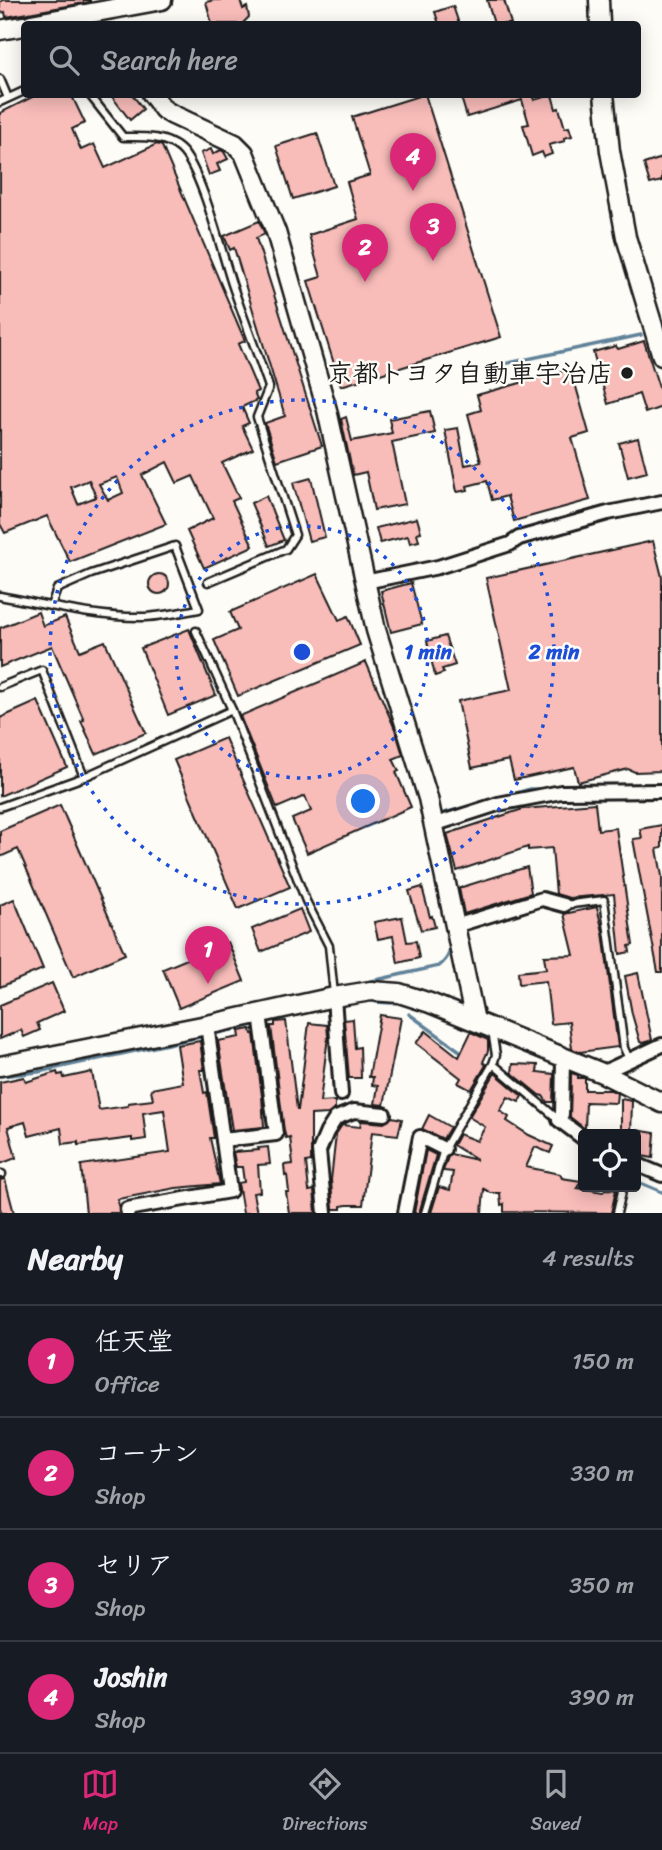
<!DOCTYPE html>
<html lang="en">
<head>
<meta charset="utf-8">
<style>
  :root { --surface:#171b24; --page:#242831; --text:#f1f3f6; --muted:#9ea1a6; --line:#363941; --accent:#db2777 }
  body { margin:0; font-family:Sriracha,"Klee One",sans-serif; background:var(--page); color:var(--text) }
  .controls { position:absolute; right:21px; bottom:21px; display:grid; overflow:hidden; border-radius:7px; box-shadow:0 4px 18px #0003 }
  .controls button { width:63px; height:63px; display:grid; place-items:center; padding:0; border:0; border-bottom:2px solid var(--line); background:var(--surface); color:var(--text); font:35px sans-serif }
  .you { position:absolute; left:364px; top:802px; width:24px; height:24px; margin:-18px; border:5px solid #fff; border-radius:50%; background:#1a73e8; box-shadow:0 0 0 10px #1a73e833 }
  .badge { display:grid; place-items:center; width:46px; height:46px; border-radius:50%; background:var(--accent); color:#fff; font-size:23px; font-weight:700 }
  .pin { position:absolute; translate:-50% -58px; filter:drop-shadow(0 2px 4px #0008) }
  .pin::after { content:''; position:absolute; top:37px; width:24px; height:21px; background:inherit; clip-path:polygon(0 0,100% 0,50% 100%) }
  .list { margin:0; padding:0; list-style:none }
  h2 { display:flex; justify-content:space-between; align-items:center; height:91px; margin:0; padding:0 28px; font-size:30px }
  h2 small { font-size:23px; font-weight:400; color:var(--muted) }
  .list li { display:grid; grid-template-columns:46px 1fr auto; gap:21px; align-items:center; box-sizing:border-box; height:112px; padding:0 28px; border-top:2px solid var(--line) }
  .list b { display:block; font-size:26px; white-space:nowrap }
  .list p { margin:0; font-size:23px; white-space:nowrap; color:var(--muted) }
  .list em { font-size:23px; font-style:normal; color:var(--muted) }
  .icon { flex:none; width:38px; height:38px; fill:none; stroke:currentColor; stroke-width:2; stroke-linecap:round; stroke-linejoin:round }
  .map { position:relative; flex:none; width:662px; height:1213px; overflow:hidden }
  .search { position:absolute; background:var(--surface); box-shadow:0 4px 18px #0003; left:21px; right:21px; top:21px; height:77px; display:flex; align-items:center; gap:18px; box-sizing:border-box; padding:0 24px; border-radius:7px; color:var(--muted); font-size:26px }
  .sheet { height:539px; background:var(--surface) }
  nav { display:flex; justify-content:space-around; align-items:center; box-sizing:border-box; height:98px; border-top:2px solid var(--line); background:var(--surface); font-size:19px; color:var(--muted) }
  nav a { display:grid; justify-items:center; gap:4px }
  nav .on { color:var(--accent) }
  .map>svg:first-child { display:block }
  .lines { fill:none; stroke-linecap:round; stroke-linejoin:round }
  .stream { stroke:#608299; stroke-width:3.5 }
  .building { fill:#f8bcb9; stroke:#1c1c1c; stroke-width:2; fill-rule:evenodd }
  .lane-casing { stroke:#1c1c1c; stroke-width:11 }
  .street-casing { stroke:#1c1c1c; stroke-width:18 }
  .secondary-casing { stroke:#1c1c1c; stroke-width:23 }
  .lane { stroke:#fdfcf7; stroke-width:6 }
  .street { stroke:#fdfcf7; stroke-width:12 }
  .secondary { stroke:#fdfcf7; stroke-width:18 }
  .ring { fill:none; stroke:#1d4ed8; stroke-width:3.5; stroke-dasharray:3.5 7 }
  .poi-dot { fill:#1c1c1c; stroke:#fdfcf7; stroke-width:2.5 }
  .labels { text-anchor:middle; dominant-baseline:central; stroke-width:5; stroke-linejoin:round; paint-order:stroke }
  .poi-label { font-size:26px; font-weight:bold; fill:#1c1c1c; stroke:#fdfcf7; text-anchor:end }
  .centre { fill:#1d4ed8; stroke:#fdfcf7; stroke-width:3.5 }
  .ring-label { font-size:21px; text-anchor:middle; font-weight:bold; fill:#1d4ed8; stroke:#fdfcf7; stroke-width:5; stroke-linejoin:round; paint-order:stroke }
</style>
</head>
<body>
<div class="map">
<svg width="662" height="1213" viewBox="0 0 662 1213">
  <rect width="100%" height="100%" fill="#fdfcf7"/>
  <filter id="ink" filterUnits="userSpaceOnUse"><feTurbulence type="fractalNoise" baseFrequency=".0143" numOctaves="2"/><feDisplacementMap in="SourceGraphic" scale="14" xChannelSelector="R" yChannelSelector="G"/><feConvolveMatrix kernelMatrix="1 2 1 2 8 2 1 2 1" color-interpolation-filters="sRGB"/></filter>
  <g filter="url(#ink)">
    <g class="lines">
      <g class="stream">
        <polyline points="499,365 641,335"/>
        <polyline points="501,798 530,789 548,789"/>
        <polyline points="437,815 480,803"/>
        <polyline points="426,818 423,819 427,835"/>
        <path d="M358,984L439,966C451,957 451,949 448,935"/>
        <polyline points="376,1002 392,1003"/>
        <polyline points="409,1014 464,1054"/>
        <polyline points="270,1021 326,1008"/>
        <polyline points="218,1033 253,1025"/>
        <polyline points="0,1076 38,1072 200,1037"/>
        <polyline points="636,1181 662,1192"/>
        <polyline points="580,1190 583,1180"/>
      </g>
    </g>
    <g class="building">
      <polygon points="3,0 90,0 90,2 6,17 5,12 0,13 0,2"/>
      <polygon points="214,0 240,0 243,9 247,7 249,17 242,24 212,24 206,2"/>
      <polygon points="487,0 504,0 511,24 494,24"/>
      <polygon points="453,6 459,24 439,24 435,12"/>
      <path d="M38,94H71L85,123L72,129L81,150L94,144L105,168L157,144L162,146L245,341L238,344L258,391L254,393L257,400L242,407L249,423L242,426L253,449L222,463L239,498L232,501L253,546L204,568L187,531L213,518L193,476L177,483L167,462L142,475L166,524L70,562L47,516L5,533L0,524V113ZM117,477L123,493L108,500L99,484ZM89,480L96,497L78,504L71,487Z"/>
      <polygon points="110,94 132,94 143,109 130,120"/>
      <polygon points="425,94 501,337 341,386 308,281 321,277 309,235 358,219 347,182 370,175 352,117"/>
      <polygon points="460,94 534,94 534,100 552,95 556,109 559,108 565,128 569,127 572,136 564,138 565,141 549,145 552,154 544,157 542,152 532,156 523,125 529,124 522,100 467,117"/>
      <polygon points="317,133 334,186 293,199 276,146"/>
      <polygon points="211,149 213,154 221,150 224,152 228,159 217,164 220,171 209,175 201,153"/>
      <polygon points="662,158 662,181 650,184 644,164"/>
      <polygon points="259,221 265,234 256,238 322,446 277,461 265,423 285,416 234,248 230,250 224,236"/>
      <polygon points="644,341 662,397 662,407 645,413 639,394 608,404 593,352 616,346 618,349"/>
      <polygon points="571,369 589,433 572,438 590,500 514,521 507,496 492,500 487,481 467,486 468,490 457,492 445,430 458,428 465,465 481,462 468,414 481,410 477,395"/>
      <polygon points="430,411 435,433 392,442 405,504 374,510 366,472 353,475 341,419 346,417 352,441 392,433 389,419"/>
      <polygon points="638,438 647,472 628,477 619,443"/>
      <polygon points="311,478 325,537 309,541 293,483"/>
      <polygon points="266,496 284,540 269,546 251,503"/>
      <polygon points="417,518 421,532 417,533 419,541 410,543 408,536 380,543 376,528"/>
      <polygon points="653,541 662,577 662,771 635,772 628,769 578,782 574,767 514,780 509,760 472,768 458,701 511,690 486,578"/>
      <circle cx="159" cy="584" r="10"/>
      <polygon points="317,574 339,620 348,616 360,645 238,696 214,640 238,630 230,612"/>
      <polygon points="411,583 422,624 391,632 381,591"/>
      <polygon points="38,612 43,626 65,617 80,651 105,641 146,733 96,754 81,721 84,720 52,646 0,667 0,628"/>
      <polygon points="189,629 216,695 168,715 141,648"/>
      <polygon points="445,636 455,665 442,669 444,673 435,676 427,641"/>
      <polygon points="366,662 395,729 403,755 393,759 399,771 396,772 411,807 307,853 292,819 311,811 305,796 277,808 240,716"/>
      <polygon points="38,701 67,767 0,796 0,718"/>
      <polygon points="225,738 290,887 238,909 174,760"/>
      <polygon points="595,803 598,830 616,828 633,945 629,946 630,952 620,954 614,894 569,898 556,894 552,848 528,850 528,847 457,871 447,834 523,809"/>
      <polygon points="60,805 125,954 73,977 18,849 0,857 0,831"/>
      <polygon points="662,825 662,848 657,849 662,876 662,972 658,972 633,839 642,838 640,829"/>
      <polygon points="527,867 531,893 464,914 459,888"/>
      <polygon points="422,887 430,917 432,916 435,927 421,930 409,891"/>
      <polygon points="14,899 43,969 0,987 0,905"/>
      <polygon points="597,907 603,932 618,1047 580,1052 572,1049 569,1022 551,1024 546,981 519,984 518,972 546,969 544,956 574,955 564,914"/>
      <polygon points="300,909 309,932 261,952 252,929"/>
      <polygon points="402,917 407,942 416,941 419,958 398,963 393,936 378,939 374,922"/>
      <polygon points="228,942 244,981 179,1008 163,969"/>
      <polygon points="638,973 652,1040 643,1043 640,1042 632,1014 625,976"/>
      <polygon points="52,983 64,1011 37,1023 40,1030 24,1037 21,1030 0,1039 0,1005"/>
      <polygon points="380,1015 401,1018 384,1105 375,1104 378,1086 372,1085 373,1077 369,1077"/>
      <polygon points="353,1019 355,1048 360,1047 361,1078 349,1078 344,1020"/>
      <polygon points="286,1021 297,1110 298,1110 309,1023 327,1025 328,1036 320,1102 335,1101 335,1109 328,1114 311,1115 311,1161 306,1162 309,1191 314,1190 316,1213 289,1213 286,1192 289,1192 287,1175 285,1176 284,1165 293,1164 290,1137 286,1138 284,1131 271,1026 275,1026 275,1022"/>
      <polygon points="251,1029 252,1034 254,1034 262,1096 264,1127 232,1130 218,1041 240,1037 239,1031"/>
      <polygon points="426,1031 459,1057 471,1032 488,1040 488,1051 483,1062 486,1065 471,1090 458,1083 461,1078 416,1043"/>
      <polygon points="200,1041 204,1070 200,1070 204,1093 207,1092 214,1138 210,1138 220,1184 176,1188 118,1199 119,1213 86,1213 81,1165 170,1152 164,1110 143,1113 146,1139 132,1141 132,1138 78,1145 78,1142 63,1144 61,1128 29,1136 25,1122 8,1127 16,1158 0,1164 0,1082 24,1077 26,1082 57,1072 58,1075 63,1074 64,1078 92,1072 99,1110 128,1106 128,1103 153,1100 151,1089 183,1083 177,1045"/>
      <polygon points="513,1064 538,1065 537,1072 554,1074 553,1102 547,1102 543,1096 539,1095 512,1073"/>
      <polygon points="495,1073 522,1096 519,1102 508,1097 500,1111 509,1117 507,1121 529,1135 553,1146 550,1153 535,1147 526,1167 560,1174 562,1178 581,1181 577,1188 603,1192 605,1189 616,1190 611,1213 504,1212 504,1204 501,1205 500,1193 491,1193 484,1189 482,1213 431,1213 439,1187 450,1190 453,1172 443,1171 448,1157 451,1154 477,1160 453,1145 459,1134 477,1141 485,1127 469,1117"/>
      <polygon points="571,1073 578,1075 578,1078 585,1078 585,1090 611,1090 617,1093 616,1103 586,1102 585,1129 570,1117"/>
      <polygon points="621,1099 632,1101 631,1134 622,1134 621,1131"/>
      <polygon points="429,1115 450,1127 443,1139 422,1129"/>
      <polygon points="392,1117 402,1119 398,1135 372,1132 363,1205 347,1205 341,1206 341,1209 333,1209 331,1180 336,1134 342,1125 360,1127 361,1121 384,1123"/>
      <polygon points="636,1130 655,1133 653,1158 636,1155"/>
      <polygon points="268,1147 270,1164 258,1165 260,1192 253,1193 257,1213 243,1213 238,1183 244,1182 242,1167 236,1167 233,1152 259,1150 258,1148"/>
      <polygon points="426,1150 436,1155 419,1213 414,1213"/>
      <polygon points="5,1179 14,1213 2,1213 0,1208 0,1180"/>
    </g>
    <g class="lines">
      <defs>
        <g id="lane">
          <polyline points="0,79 8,98"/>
          <path d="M89,94L123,137C142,137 164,135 180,149C201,167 222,254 232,284C244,319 257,353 269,387L257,417L295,535L286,549L208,582"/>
          <polyline points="0,102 24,91"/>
          <path d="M0,596C48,605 96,618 145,617C163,616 182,612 199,609L175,546L91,574L57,589L51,606"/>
          <polyline points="196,631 232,710 306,901 329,946 334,994"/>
          <polyline points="0,687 42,670 84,777"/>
          <polyline points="0,807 84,777 232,710"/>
          <polyline points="564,905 604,900 624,1048 629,1059"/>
          <polyline points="492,1031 496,1055 493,1064 559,1120"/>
          <polyline points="0,1174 2,1174"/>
          <polyline points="425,1213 444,1149 493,1064"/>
          <polyline points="617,1213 623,1187"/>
        </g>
        <g id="street">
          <polyline points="365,582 438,567 510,544 519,538 608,513 662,502"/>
          <polyline points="433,825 498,804 561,792 662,791"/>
          <polyline points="455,926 542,899 564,905"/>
          <polyline points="334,997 341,1094"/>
          <polyline points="563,1058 562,1114 559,1120 583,1138"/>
          <polyline points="602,1073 662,1045"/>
          <polyline points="223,1140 276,1134 260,1014"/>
          <polyline points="636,1164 662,1175"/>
          <polyline points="128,1213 127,1209 230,1191 207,1025"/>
          <polyline points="325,1213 319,1151 327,1132 336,1118 354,1111 384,1114"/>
          <polyline points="405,1213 420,1137 444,1149"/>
        </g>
        <g id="secondary">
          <polyline points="599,0 600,24"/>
          <polyline points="31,24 162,0"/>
          <polyline points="0,30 24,26"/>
          <polyline points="152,94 163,109 171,114 235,144 244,153 276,232 327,410 376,630 428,798 475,1021"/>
          <polyline points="604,94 610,151 626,237 662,356"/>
          <polyline points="0,1066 207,1025 334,997 371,991 399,993 430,1003 602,1073 662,1103"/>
        </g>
      </defs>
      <use href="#lane" class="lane-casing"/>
      <use href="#street" class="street-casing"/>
      <use href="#secondary" class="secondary-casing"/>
      <use href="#lane" class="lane"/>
      <use href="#street" class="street"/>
      <use href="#secondary" class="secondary"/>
    </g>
  </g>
  <g class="ring">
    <circle cx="302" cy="652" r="126"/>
    <circle cx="302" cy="652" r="252"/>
  </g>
  <circle class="poi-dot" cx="627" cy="373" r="7"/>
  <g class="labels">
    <g class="poi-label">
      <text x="613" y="373">京都トヨタ自動車宇治店</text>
    </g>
  </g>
  <circle cx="302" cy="652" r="10" class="centre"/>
  <g class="ring-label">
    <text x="428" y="659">1 min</text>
    <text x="554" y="659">2 min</text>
  </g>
</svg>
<div class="controls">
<button><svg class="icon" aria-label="locate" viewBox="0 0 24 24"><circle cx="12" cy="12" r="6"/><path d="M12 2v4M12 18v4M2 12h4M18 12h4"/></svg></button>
</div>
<div class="you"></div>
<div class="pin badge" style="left:208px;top:984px">1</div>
<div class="pin badge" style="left:365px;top:282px">2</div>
<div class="pin badge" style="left:433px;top:261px">3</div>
<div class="pin badge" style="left:413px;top:191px">4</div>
<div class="search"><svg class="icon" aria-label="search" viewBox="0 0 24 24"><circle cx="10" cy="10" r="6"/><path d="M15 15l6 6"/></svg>Search here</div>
</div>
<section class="sheet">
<h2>Nearby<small>4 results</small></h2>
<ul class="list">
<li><span class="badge">1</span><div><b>任天堂</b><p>Office</p></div><em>150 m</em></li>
<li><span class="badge">2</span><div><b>コーナン</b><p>Shop</p></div><em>330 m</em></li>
<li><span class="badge">3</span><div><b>セリア</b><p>Shop</p></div><em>350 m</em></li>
<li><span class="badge">4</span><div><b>Joshin</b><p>Shop</p></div><em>390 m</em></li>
</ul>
</section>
<nav>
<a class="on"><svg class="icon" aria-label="map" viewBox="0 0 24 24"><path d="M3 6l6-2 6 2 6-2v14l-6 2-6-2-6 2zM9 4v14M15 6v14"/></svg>Map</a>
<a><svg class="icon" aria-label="directions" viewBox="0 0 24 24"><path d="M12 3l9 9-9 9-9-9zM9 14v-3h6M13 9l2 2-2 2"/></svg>Directions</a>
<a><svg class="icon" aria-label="saved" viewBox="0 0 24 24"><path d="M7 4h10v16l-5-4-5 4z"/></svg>Saved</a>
</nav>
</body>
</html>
